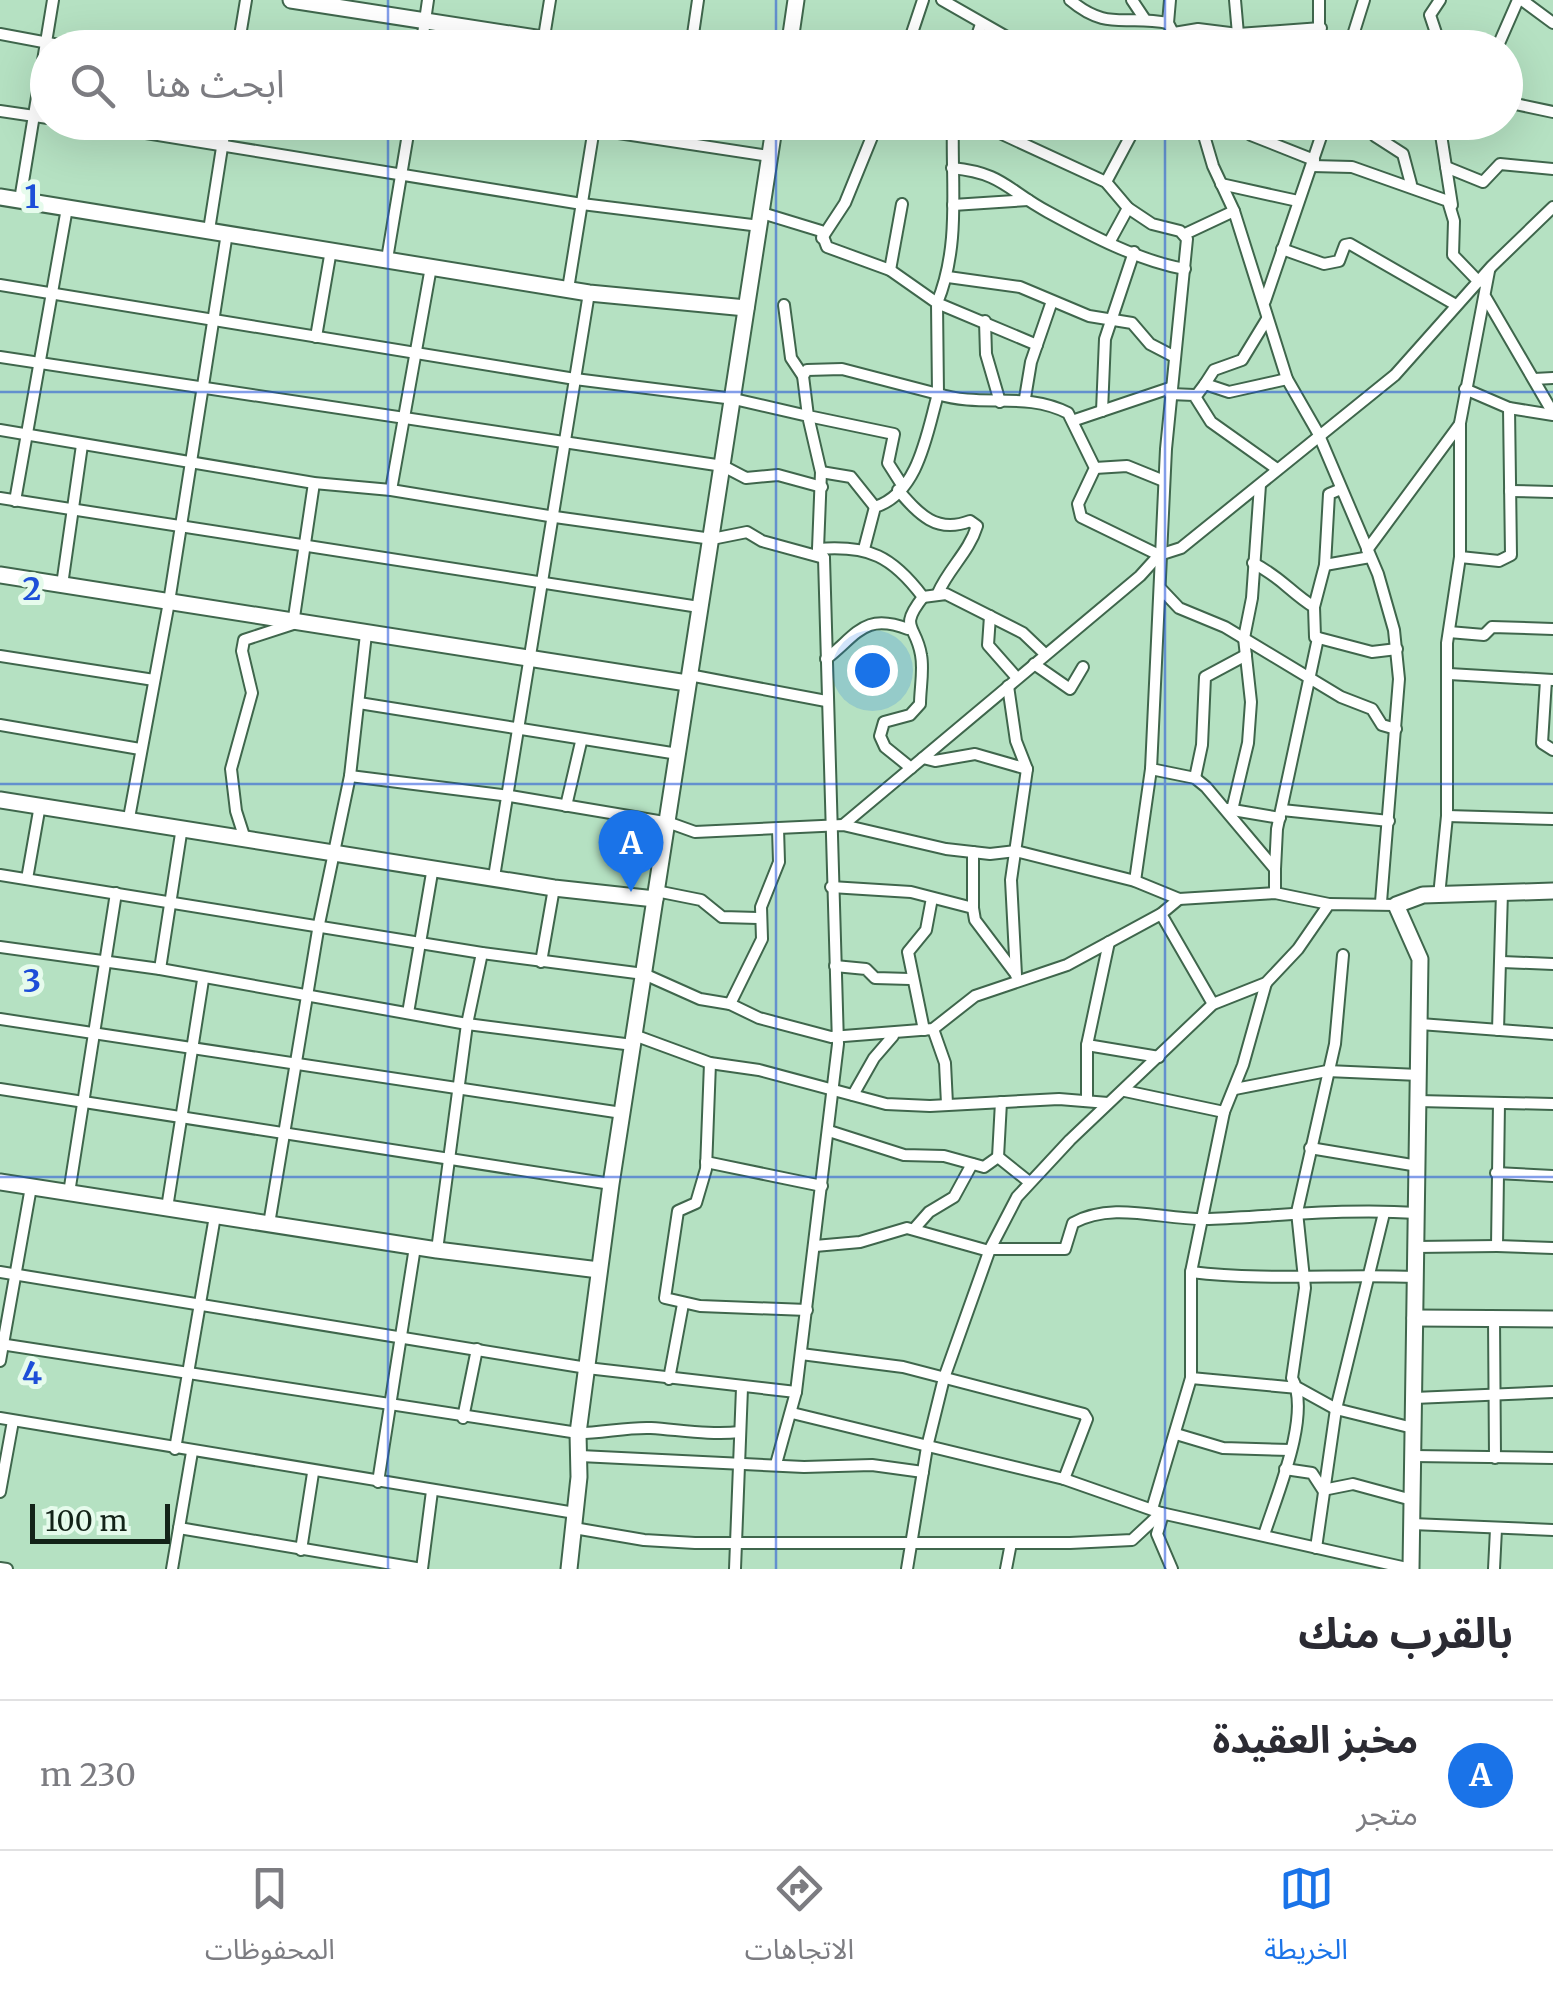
<!DOCTYPE html>
<html lang="ar">
<head>
<meta charset="utf-8">
<style>
  :root { --surface:#fff; --page:#f2f2f3; --text:#2b2b33; --muted:#7c7c81; --line:#e1e1e2; --accent:#1a73e8 }
  body { margin:0; font-family:Merriweather,"Noto Sans Arabic",serif; background:var(--page); color:var(--text); direction:rtl }
  .scale { position:absolute; left:30px; bottom:25px; width:140px; box-sizing:border-box; padding-left:10px; border:5px solid #132318; border-top:0; font-size:28px; line-height:35px; white-space:nowrap; color:#132318; -webkit-text-stroke:8px #e6fbec; paint-order:stroke }
  .you { position:absolute; left:872px; top:670px; width:35px; height:35px; margin:-25px; border:8px solid #fff; border-radius:50%; background:#1a73e8; box-shadow:0 0 0 15px #1a73e833 }
  .badge { display:grid; place-items:center; width:65px; height:65px; border-radius:50%; background:var(--accent); color:#fff; font-size:32px; font-weight:700 }
  .pin { position:absolute; translate:-50% -82px; filter:drop-shadow(0 2px 5px #0008) }
  .pin::after { content:''; position:absolute; top:52px; width:35px; height:30px; background:inherit; clip-path:polygon(0 0,100% 0,50% 100%) }
  .list { margin:0; padding:0; list-style:none }
  h2 { display:flex; justify-content:space-between; align-items:center; height:130px; margin:0; padding:0 40px; font-size:42px }
  h2 small { font-size:32px; font-weight:400; color:var(--muted) }
  .list li { display:grid; grid-template-columns:65px 1fr auto; gap:30px; align-items:center; box-sizing:border-box; height:150px; padding:0 40px; border-top:2px solid var(--line) }
  .list b { display:block; font-size:38px; white-space:nowrap }
  .list p { margin:0; font-size:32px; white-space:nowrap; color:var(--muted) }
  .list em { font-size:32px; font-style:normal; color:var(--muted) }
  .icon { flex:none; width:55px; height:55px; fill:none; stroke:currentColor; stroke-width:2; stroke-linecap:round; stroke-linejoin:round }
  .map { position:relative; flex:none; width:1553px; height:1569px; overflow:hidden; direction:ltr }
  .search { position:absolute; background:var(--surface); box-shadow:0 10px 40px #0002; left:30px; right:30px; top:30px; height:110px; display:flex; align-items:center; gap:25px; box-sizing:border-box; padding:0 35px; border-radius:55px; color:var(--muted); font-size:38px }
  .sheet { height:280px; background:var(--surface) }
  nav { display:flex; justify-content:space-around; align-items:center; box-sizing:border-box; height:140px; border-top:2px solid var(--line); background:var(--surface); font-size:28px; color:var(--muted) }
  nav a { display:grid; justify-items:center; gap:5px }
  nav .on { color:var(--accent) }
  .map>svg:first-child { display:block }
  .lines { fill:none; stroke-linecap:round; stroke-linejoin:round }
  .street-casing { stroke:#3f664c; stroke-width:14 }
  .secondary-casing { stroke:#3f664c; stroke-width:19 }
  .street { stroke:#fff; stroke-width:10 }
  .secondary { stroke:#fff; stroke-width:15 }
  .grid { fill:none; stroke:#1d4ed8; stroke-width:2.5; stroke-opacity:0.55 }
  .grid-label { font-size:32px; text-anchor:middle; font-weight:bold; fill:#1d4ed8; stroke:#e6fbec; stroke-width:10; stroke-linejoin:round; paint-order:stroke }
</style>
</head>
<body>
<div class="map">
<svg width="1553" height="1569" viewBox="0 0 1553 1569">
  <rect width="100%" height="100%" fill="#b5e1c2"/>
  <g class="lines">
    <defs>
      <g id="street">
        <polyline points="942,0 1026,48"/>
        <path d="M1070,0C1108,32 1125,14 1168,23"/>
        <polyline points="1132,0 1144,18"/>
        <polyline points="1170,0 1168,23 1181,48"/>
        <polyline points="1235,0 1238,34"/>
        <polyline points="1440,0 1430,15 1441,48"/>
        <polyline points="1522,0 1553,23"/>
        <polyline points="1174,33 1198,29 1238,34 1321,28"/>
        <polyline points="0,34 75,48"/>
        <polyline points="544,37 550,0"/>
        <polyline points="238,48 246,0"/>
        <polyline points="421,48 428,0"/>
        <polyline points="691,48 698,0"/>
        <polyline points="907,48 923,0"/>
        <polyline points="973,48 981,24"/>
        <polyline points="1319,48 1319,0"/>
        <polyline points="1349,48 1364,0"/>
        <polyline points="1497,48 1518,0"/>
        <polyline points="1506,102 1553,112"/>
        <polyline points="0,111 48,118"/>
        <polyline points="78,122 582,204 760,226"/>
        <polyline points="546,122 769,156"/>
        <path d="M953,122C951,184 961,245 937,303L1037,345"/>
        <polyline points="976,122 1106,182 1128,208 1152,224 1180,231 1187,239 1166,449 1151,769 1195,778 1206,787 1275,869 1275,893"/>
        <polyline points="1200,122 1213,166 1234,211 1287,379 1318,433 1378,574 1394,630 1399,679 1381,902"/>
        <polyline points="1250,122 1251,135 1314,160"/>
        <polyline points="1367,122 1375,136 1403,154 1411,184"/>
        <polyline points="1439,122 1452,205"/>
        <polyline points="1312,166 1352,167 1448,201 1454,221 1453,255 1479,282"/>
        <polyline points="1446,167 1483,182 1500,164 1553,169"/>
        <path d="M952,168C1003,173 1007,190 1048,212C1090,235 1139,261 1185,269"/>
        <polyline points="1106,182 1138,122"/>
        <polyline points="1221,184 1298,201"/>
        <polyline points="20,200 53,0"/>
        <polyline points="953,205 1028,200"/>
        <path d="M762,213L821,231L827,247L890,270L937,303L938,394C982,408 1025,391 1068,413L1095,468L1078,504L1081,517L1159,555"/>
        <polyline points="209,230 226,122"/>
        <polyline points="1185,234 1234,211"/>
        <polyline points="822,238 845,203 878,122"/>
        <polyline points="1110,241 1128,208"/>
        <polyline points="1282,249 1324,264 1339,261 1345,245 1350,244 1456,305"/>
        <polyline points="387,259 410,122"/>
        <polyline points="890,270 902,204"/>
        <polyline points="948,277 1020,287 1089,316 1132,323 1150,344 1175,357"/>
        <polyline points="0,285 575,379 734,399 808,416 821,472 818,549 824,558 838,1044 796,1392 776,1464"/>
        <polyline points="568,289 595,122"/>
        <polyline points="1486,298 1553,413"/>
        <polyline points="1265,301 1326,122"/>
        <polyline points="784,305 791,358 803,376"/>
        <polyline points="985,321 986,354 1000,402"/>
        <polyline points="316,337 331,250"/>
        <polyline points="0,357 723,466 746,478 778,475 822,487"/>
        <polyline points="1534,379 1553,378"/>
        <polyline points="1205,384 1214,370 1242,360 1267,319"/>
        <polyline points="1465,389 1509,408 1553,415"/>
        <polyline points="1170,394 1194,395 1211,422 1277,469"/>
        <polyline points="1196,396 1205,384 1229,392 1287,379"/>
        <polyline points="1025,398 1031,362 1051,304"/>
        <polyline points="1102,411 1105,339 1134,252"/>
        <polyline points="1075,420 1170,388"/>
        <polyline points="0,430 314,483 391,490 555,517 712,539 747,532 762,541 824,558"/>
        <polyline points="1095,468 1127,466 1164,481"/>
        <polyline points="821,472 851,477 875,507"/>
        <polyline points="391,490 431,267"/>
        <path d="M898,490C919,514 936,534 970,521L977,526C969,552 949,568 938,593"/>
        <polyline points="1510,491 1553,492"/>
        <polyline points="0,498 699,607"/>
        <polyline points="15,501 67,208"/>
        <path d="M818,549C869,545 892,556 923,597L946,594L1023,633L1045,654"/>
        <path d="M864,549L875,507C919,493 927,432 938,394L842,369L807,370L803,376L808,416L894,434L888,463L902,485"/>
        <polyline points="1367,550 1460,424"/>
        <polyline points="1460,557 1499,561 1511,555 1509,408"/>
        <path d="M1253,563C1281,577 1290,592 1314,607L1315,637L1372,652L1397,649"/>
        <polyline points="1325,565 1370,557"/>
        <polyline points="62,585 82,445"/>
        <polyline points="1161,589 1179,608 1225,627 1341,697 1372,709 1382,725 1396,729"/>
        <polyline points="1314,607 1325,565 1329,494 1341,489"/>
        <polyline points="990,616 988,645 1017,678"/>
        <polyline points="1449,632 1484,635 1492,627 1553,629"/>
        <polyline points="0,656 154,680"/>
        <path d="M826,659C857,635 864,612 908,629"/>
        <polyline points="1034,664 1070,689 1083,667"/>
        <polyline points="1449,674 1553,680"/>
        <polyline points="689,675 826,701"/>
        <polyline points="1546,680 1542,743 1553,750"/>
        <polyline points="1008,686 1016,741 1027,769 1011,880 1016,975"/>
        <polyline points="359,703 678,754"/>
        <polyline points="0,725 140,749"/>
        <polyline points="923,758 935,761 975,754 1027,769"/>
        <path d="M911,768L885,747L880,736L884,722L910,715L920,704C920,689 924,670 921,655C916,624 898,629 923,597"/>
        <polyline points="350,776 510,796 670,823 695,832 843,825 946,849 990,854 1016,851 1135,881 1179,899 1275,893 1329,904"/>
        <polyline points="1195,778 1202,745 1205,677 1246,655"/>
        <polyline points="566,806 581,742"/>
        <polyline points="1227,809 1280,818"/>
        <polyline points="1232,810 1248,743 1251,702 1244,638 1252,598 1260,485"/>
        <polyline points="1282,810 1389,821"/>
        <polyline points="1447,816 1553,819"/>
        <polyline points="129,818 169,602 227,233"/>
        <polyline points="843,825 1140,576 1159,555 1181,548 1395,375 1492,266 1553,207"/>
        <polyline points="244,836 236,811 231,769 252,693 242,651 244,640 293,624 314,483"/>
        <polyline points="1275,869 1277,829 1318,638"/>
        <polyline points="0,875 482,953 644,974 700,999 730,1004 759,1018 831,1037 933,1029 975,996 1067,965 1161,914 1179,899"/>
        <polyline points="494,877 589,293"/>
        <polyline points="27,879 40,805"/>
        <polyline points="1135,881 1151,769"/>
        <polyline points="831,887 911,892 973,908 975,920 1015,973"/>
        <polyline points="656,891 701,900 722,917 758,918"/>
        <polyline points="1439,896 1447,816 1447,643 1460,557 1460,423 1489,271"/>
        <polyline points="973,908 973,852"/>
        <polyline points="1161,914 1213,1004"/>
        <polyline points="0,947 160,969 467,1024 633,1045"/>
        <polyline points="541,962 554,888"/>
        <polyline points="1502,962 1553,964"/>
        <polyline points="835,966 866,969 875,978 910,979"/>
        <polyline points="160,969 182,827"/>
        <polyline points="730,1004 762,939 761,907 779,862 778,828"/>
        <polyline points="408,1013 433,867"/>
        <polyline points="0,1019 622,1113"/>
        <polyline points="1420,1024 1553,1034"/>
        <polyline points="933,1029 945,1063 947,1104"/>
        <polyline points="924,1030 908,952 926,930 932,898"/>
        <polyline points="1498,1030 1502,892"/>
        <polyline points="634,1035 710,1063 759,1070 886,1104 930,1106 1059,1099 1108,1103"/>
        <polyline points="1087,1045 1159,1057"/>
        <polyline points="710,1063 706,1169 696,1203 678,1211 665,1298 700,1306 807,1310"/>
        <polyline points="0,1089 611,1184"/>
        <polyline points="1235,1089 1327,1071 1419,1075"/>
        <polyline points="1125,1091 1224,1112"/>
        <polyline points="853,1095 874,1058 893,1036"/>
        <polyline points="1087,1100 1087,1045 1109,942"/>
        <polyline points="1418,1101 1553,1104"/>
        <polyline points="1499,1103 1497,1246 1553,1248"/>
        <polyline points="829,1131 904,1155 944,1156 984,1167 998,1157"/>
        <polyline points="1310,1148 1418,1166"/>
        <polyline points="998,1157 1001,1102"/>
        <polyline points="998,1157 1028,1181"/>
        <polyline points="706,1162 822,1186"/>
        <polyline points="1496,1173 1553,1176"/>
        <polyline points="69,1193 116,893"/>
        <polyline points="167,1208 203,980"/>
        <polyline points="269,1224 319,924 350,776 366,634"/>
        <polyline points="914,1229 929,1212 954,1197 972,1164"/>
        <polyline points="815,1246 860,1242 907,1228 989,1251"/>
        <polyline points="1416,1247 1497,1246"/>
        <path d="M990,1249H1065L1073,1223C1114,1200 1165,1221 1209,1219C1279,1216 1347,1208 1417,1213"/>
        <polyline points="437,1250 467,1024 482,953"/>
        <polyline points="0,1272 587,1368 796,1392"/>
        <path d="M1191,1272C1266,1281 1340,1274 1416,1277"/>
        <polyline points="1494,1318 1495,1458"/>
        <path d="M0,1344L578,1433C603,1433 626,1427 651,1428C681,1430 710,1435 740,1432"/>
        <polyline points="801,1354 903,1367 1084,1414 1087,1419 1064,1479"/>
        <polyline points="0,1361 31,1187"/>
        <polyline points="1191,1378 1298,1388 1336,1409 1413,1428"/>
        <polyline points="669,1379 683,1304"/>
        <polyline points="1414,1398 1553,1392"/>
        <polyline points="792,1413 1064,1479 1161,1513 1411,1569"/>
        <polyline points="0,1418 575,1513"/>
        <polyline points="463,1418 477,1349"/>
        <polyline points="1176,1434 1223,1448 1290,1450"/>
        <polyline points="175,1449 215,1216"/>
        <polyline points="580,1456 804,1467 872,1465 923,1472"/>
        <polyline points="1413,1456 1553,1458"/>
        <polyline points="1285,1469 1312,1473 1323,1490 1353,1484 1412,1500"/>
        <polyline points="378,1482 415,1247"/>
        <polyline points="0,1492 13,1421"/>
        <polyline points="1152,1509 1191,1378 1191,1272 1224,1112 1243,1065 1266,983"/>
        <polyline points="1163,1514 1157,1534 1172,1569"/>
        <polyline points="1412,1524 1553,1530"/>
        <polyline points="179,1528 422,1569"/>
        <polyline points="574,1528 644,1540 695,1543 1070,1543 1132,1540 1161,1513"/>
        <path d="M1264,1535C1276,1497 1312,1414 1292,1378L1305,1288L1297,1212L1335,1044L1343,955"/>
        <polyline points="1316,1548 1336,1409 1384,1213"/>
        <polyline points="301,1550 313,1473"/>
        <polyline points="0,1568 7,1569"/>
        <polyline points="172,1569 192,1452"/>
        <polyline points="422,1569 432,1491"/>
        <polyline points="735,1569 742,1388"/>
        <polyline points="907,1569 927,1447 944,1378 990,1249 1017,1197 1070,1140 1213,1004 1266,983 1298,949 1329,904 1396,905"/>
        <polyline points="1006,1569 1011,1543"/>
        <polyline points="1494,1569 1496,1529"/>
      </g>
      <g id="secondary">
        <polyline points="291,0 600,48"/>
        <polyline points="789,48 796,0"/>
        <polyline points="0,197 589,293 746,308"/>
        <polyline points="0,575 687,683"/>
        <polyline points="0,800 554,888 655,899"/>
        <polyline points="0,1182 437,1250 599,1270"/>
        <polyline points="1415,1318 1553,1319"/>
        <polyline points="569,1569 579,1477 578,1433 611,1184 775,122"/>
        <polyline points="1411,1569 1420,959 1396,905 1423,895 1553,891"/>
      </g>
    </defs>
    <use href="#street" class="street-casing"/>
    <use href="#secondary" class="secondary-casing"/>
    <use href="#street" class="street"/>
    <use href="#secondary" class="secondary"/>
  </g>
  <path class="grid" d="M388,0V48M776,0V48M1165,0V48M388,122V1569M776,122V1569M1165,122V1569M0,392H1553M0,784H1553M0,1177H1553"/>
  <g class="grid-label">
    <text x="32" y="208">1</text>
    <text x="32" y="600">2</text>
    <text x="32" y="992">3</text>
    <text x="32" y="1384">4</text>
  </g>
</svg>
<div class="scale">100 m</div>
<div class="you"></div>
<div class="pin badge" style="left:631px;top:892px">A</div>
<div class="search"><svg class="icon" aria-label="search" viewBox="0 0 24 24"><circle cx="10" cy="10" r="6"/><path d="M15 15l6 6"/></svg>ابحث هنا</div>
</div>
<section class="sheet">
<h2>بالقرب منك<small></small></h2>
<ul class="list">
<li><span class="badge">A</span><div><b>مخبز العقيدة</b><p>متجر</p></div><em>230 m</em></li>
</ul>
</section>
<nav>
<a class="on"><svg class="icon" aria-label="map" viewBox="0 0 24 24"><path d="M3 6l6-2 6 2 6-2v14l-6 2-6-2-6 2zM9 4v14M15 6v14"/></svg>الخريطة</a>
<a><svg class="icon" aria-label="directions" viewBox="0 0 24 24"><path d="M12 3l9 9-9 9-9-9zM9 14v-3h6M13 9l2 2-2 2"/></svg>الاتجاهات</a>
<a><svg class="icon" aria-label="saved" viewBox="0 0 24 24"><path d="M7 4h10v16l-5-4-5 4z"/></svg>المحفوظات</a>
</nav>
</body>
</html>
